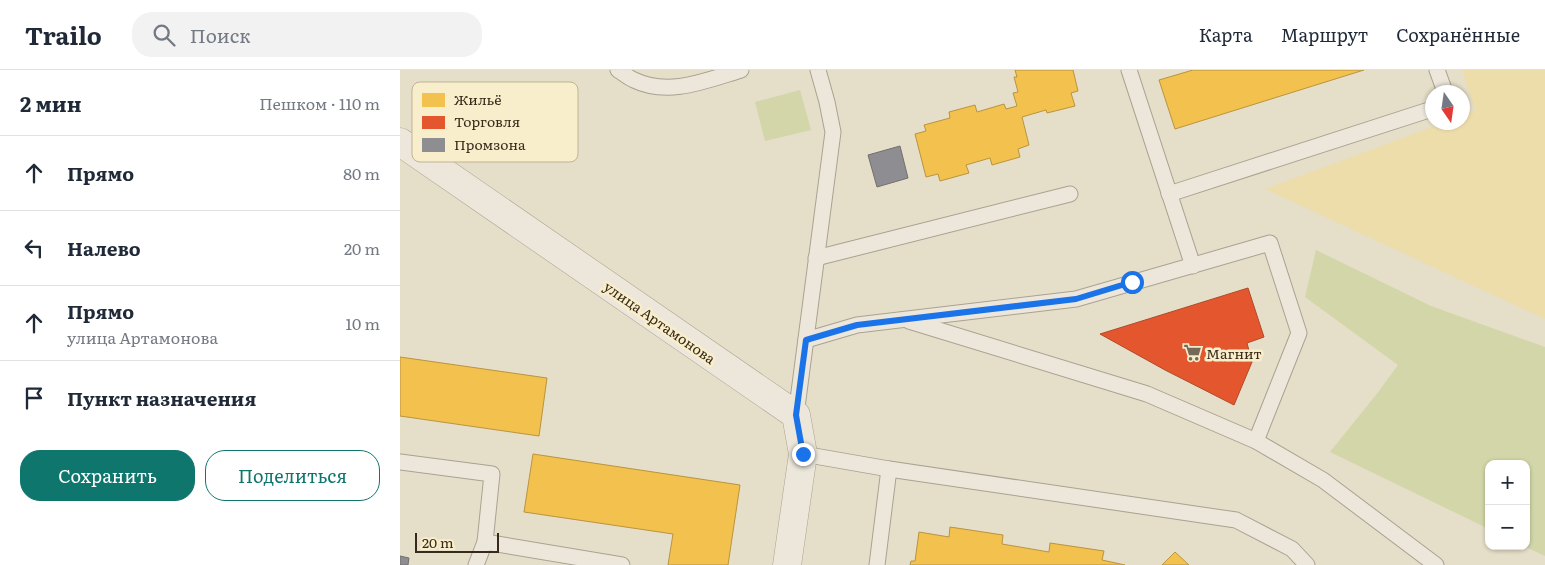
<!DOCTYPE html>
<html lang="ru">
<head>
<meta charset="utf-8">
<style>
  :root { --surface:#fff; --page:#f2f2f3; --text:#1f2937; --muted:#747a83; --line:#e0e1e3; --accent:#0f766e }
  body { margin:0; font-family:Literata,serif; background:var(--page); color:var(--text) }
  .controls { position:absolute; right:15px; bottom:15px; display:grid; overflow:hidden; border-radius:10px; box-shadow:0 1px 4px #0004 }
  .controls button { width:45px; height:45px; display:grid; place-items:center; padding:0; border:0; border-bottom:1px solid var(--line); background:var(--surface); color:var(--text); font:25px sans-serif }
  .compass { position:absolute; left:1025px; top:15px; width:45px; height:45px; border-radius:50%; background:var(--surface); box-shadow:0 1px 4px #0004; rotate:167deg }
  .scale { position:absolute; left:15px; bottom:12px; width:84px; box-sizing:border-box; padding-left:5px; border:2px solid #382a1a; border-top:0; font-size:14px; line-height:18px; white-space:nowrap; color:#382a1a; -webkit-text-stroke:4px #f9eecb; paint-order:stroke }
  .stop { position:absolute; width:15px; height:15px; margin:-11px; border:4px solid #1a73e8; border-radius:50%; background:#fff }
  .stop.end { background:#1a73e8; border-color:#fff; box-shadow:0 1px 5px #0008 }
  .list { margin:0; padding:0; list-style:none }
  h2 { display:flex; justify-content:space-between; align-items:center; height:65px; margin:0; padding:0 20px; font-size:21px }
  h2 small { font-size:16px; font-weight:400; color:var(--muted) }
  .list li { display:grid; grid-template-columns:32px 1fr auto; gap:15px; align-items:center; box-sizing:border-box; height:75px; padding:0 20px; border-top:1px solid var(--line) }
  .list b { display:block; font-size:19px; white-space:nowrap }
  .list p { margin:0; font-size:16px; white-space:nowrap; color:var(--muted) }
  .list em { font-size:16px; font-style:normal; color:var(--muted) }
  .actions { display:flex; gap:10px; padding:15px 20px }
  .actions a { flex:1; padding:11px 0; border:1px solid var(--accent); border-radius:20px; text-align:center; font-size:18px; color:var(--accent) }
  .actions .main { background:var(--accent); color:#fff }
  .icon { flex:none; width:28px; height:28px; fill:none; stroke:currentColor; stroke-width:2; stroke-linecap:round; stroke-linejoin:round }
  .map { position:relative; flex:none; width:1145px; height:495px; overflow:hidden }
  header { display:flex; align-items:center; gap:30px; box-sizing:border-box; height:70px; padding:0 25px; background:var(--surface); border-bottom:1px solid var(--line) }
  header strong { font-size:24px }
  nav { display:flex; gap:28px; margin-inline-start:auto; font-size:18px }
  .search { width:350px; height:45px; background:var(--page); display:flex; align-items:center; gap:12px; box-sizing:border-box; padding:0 18px; border-radius:20px; color:var(--muted); font-size:19px }
  main { display:flex }
  aside { flex:1; background:var(--surface) }
  .map>svg:first-child { display:block }
  .green { fill:#d3d6a8 }
  .sand { fill:#ecddab }
  .homes { fill:#f2c14e; stroke:#ba943e }
  .shops { fill:#e4572e; stroke:#b04a28 }
  .industry { fill:#8d8d92; stroke:#746f6e }
  .lines { fill:none; stroke-linecap:round; stroke-linejoin:round }
  .lane-casing { stroke:#a9a292; stroke-width:17 }
  .street-casing { stroke:#a9a292; stroke-width:29 }
  .lane { stroke:#ece7da; stroke-width:15 }
  .street { stroke:#ece7da; stroke-width:28 }
  .route { stroke:#1a73e8; stroke-width:6 }
  .labels { text-anchor:middle; dominant-baseline:central; stroke-width:5; stroke-linejoin:round; paint-order:stroke }
  .street-label { font-size:14px; fill:#382a1a; stroke:#f9eecb }
  .poi-label { font-size:14px; fill:#382a1a; stroke:#f9eecb; text-anchor:start }
  .key { fill:#f9eecb; stroke:#bfb396; stroke-width:1 }
  .key-label { font-size:14px; fill:#382a1a }
</style>
</head>
<body>
<header>
<strong>Trailo</strong>
<div class="search"><svg class="icon" aria-label="search" viewBox="0 0 24 24"><circle cx="10" cy="10" r="6"/><path d="M15 15l6 6"/></svg>Поиск</div>
<nav><a>Карта</a><a>Маршрут</a><a>Сохранённые</a></nav>
</header>
<main>
<aside>
<h2>2 мин<small>Пешком · 110 m</small></h2>
<ul class="list">
<li><svg class="icon" aria-label="ahead" viewBox="0 0 24 24"><path d="M12 20V5M6 11l6-6 6 6"/></svg><div><b>Прямо</b></div><em>80 m</em></li>
<li><svg class="icon" aria-label="left" viewBox="0 0 24 24"><path d="M17 20v-9H6M10 6l-5 5 5 5"/></svg><div><b>Налево</b></div><em>20 m</em></li>
<li><svg class="icon" aria-label="ahead" viewBox="0 0 24 24"><path d="M12 20V5M6 11l6-6 6 6"/></svg><div><b>Прямо</b><p>улица Артамонова</p></div><em>10 m</em></li>
<li><svg class="icon" aria-label="arrive" viewBox="0 0 24 24"><path d="M6 21V4h12l-3 4 3 4H6"/></svg><div><b>Пункт назначения</b></div></li>
</ul>
<div class="actions"><a class="main">Сохранить</a><a>Поделиться</a></div>
</aside>
<div class="map">
<svg width="1145" height="495" viewBox="0 0 1145 495">
  <rect width="100%" height="100%" fill="#e5dec8"/>
  <g class="green">
    <polygon points="400,20 411,60 365,71 355,32"/>
    <polygon points="916,180 1031,236 1145,277 1145,486 1124,476 1126,476 1126,394 1089,394 1089,459 930,382 979,321 998,295 905,227"/>
  </g>
  <polygon class="sand" points="1062,0 1145,0 1145,249 865,119 1043,53 1062,52 1063,45 1075,40"/>
  <g class="homes">
    <polygon points="615,0 673,0 678,21 671,23 675,36 647,43 646,40 622,47 629,75 618,79 620,87 592,95 590,88 566,95 569,103 540,111 538,104 526,107 515,64 526,61 524,55 550,48 549,42 575,35 577,42 604,34 606,39 617,36 613,23 618,22 614,7 617,7"/>
    <polygon points="793,0 964,0 775,59 759,10"/>
    <polygon points="0,287 147,308 139,366 0,346"/>
    <polygon points="133,384 340,415 328,495 268,495 273,464 124,442"/>
    <polygon points="550,457 603,465 602,474 649,482 650,473 704,481 702,490 725,495 510,495 511,491 515,491 519,462 549,467"/>
    <polygon points="775,482 789,495 762,495"/>
  </g>
  <polygon class="shops" points="848,218 864,267 847,273 852,292 834,335 765,300 700,264"/>
  <g class="industry">
    <polygon points="500,76 508,108 477,117 468,85"/>
    <polygon points="0,486 9,488 8,495 0,495"/>
  </g>
  <g class="lines">
    <defs>
      <g id="lane">
        <path d="M218,0C223,3 229,8 234,10C269,27 307,10 341,0"/>
        <polyline points="729,0 793,196"/>
        <polyline points="1037,0 1045,22"/>
        <polyline points="769,124 1032,39"/>
        <polyline points="416,188 670,124"/>
        <polyline points="509,251 747,324 856,371 923,410 1036,495"/>
        <polyline points="406,270 457,255 676,229 870,173 899,263 856,371"/>
        <polyline points="396,345 433,62 427,32 418,0"/>
        <polyline points="403,384 489,399 836,450 892,479 907,495"/>
        <polyline points="0,392 92,404 85,472 222,495"/>
        <polyline points="76,495 85,472"/>
        <polyline points="477,495 489,399"/>
      </g>
      <polyline id="street" points="0,72 396,345 403,384 387,495"/>
    </defs>
    <use href="#lane" class="lane-casing"/>
    <use href="#street" class="street-casing"/>
    <use href="#lane" class="lane"/>
    <use href="#street" class="street"/>
  </g>
  <g class="lines">
    <polyline class="route" points="403,384 396,345 406,270 457,255 676,229 732,212"/>
  </g>
  <defs>
    <symbol id="supermarket-bare" viewBox="-9 -9 18 18"><path d="M-6-5.5h2.5l.6 2H6L4.5 2H-2.5L-4.4-4H-6ZM-1.5 3.2a1.3 1.3 0 1 0 .1 0ZM3 3.2a1.3 1.3 0 1 0 .1 0Z" fill="#756957" stroke="#f9eecb" stroke-width="2.5" paint-order="stroke"/></symbol>
  </defs>
  <g fill-rule="evenodd">
    <use href="#supermarket-bare" x="780" y="270" width="25" height="25"/>
  </g>
  <g class="labels">
    <g class="street-label">
      <text transform="translate(260 252) rotate(35)">улица Артамонова</text>
    </g>
    <g class="poi-label">
      <text x="806" y="283">Магнит</text>
    </g>
  </g>
  <rect x="12" y="12" width="166" height="80" rx="8" class="key"/>
  <rect x="22" y="23" width="23" height="14" fill="#f2c14e"/>
  <rect x="22" y="46" width="23" height="13" fill="#e4572e"/>
  <rect x="22" y="68" width="23" height="14" fill="#8d8d92"/>
  <g class="key-label">
    <text x="54" y="35">Жильё</text>
    <text x="54" y="57">Торговля</text>
    <text x="54" y="80">Промзона</text>
  </g>
</svg>
<div class="controls">
<button>+</button>
<button>−</button>
</div>
<svg class="compass" viewBox="-18 -18 36 36"><path d="M0-13l5 13h-10z" fill="#e53935"/><path d="M0 13l5-13h-10z" fill="#747a83"/></svg>
<div class="scale">20 m</div>
<div class="stop" style="left:732px;top:212px"></div>
<div class="stop end" style="left:403px;top:384px"></div>
</div>
</main>
</body>
</html>
